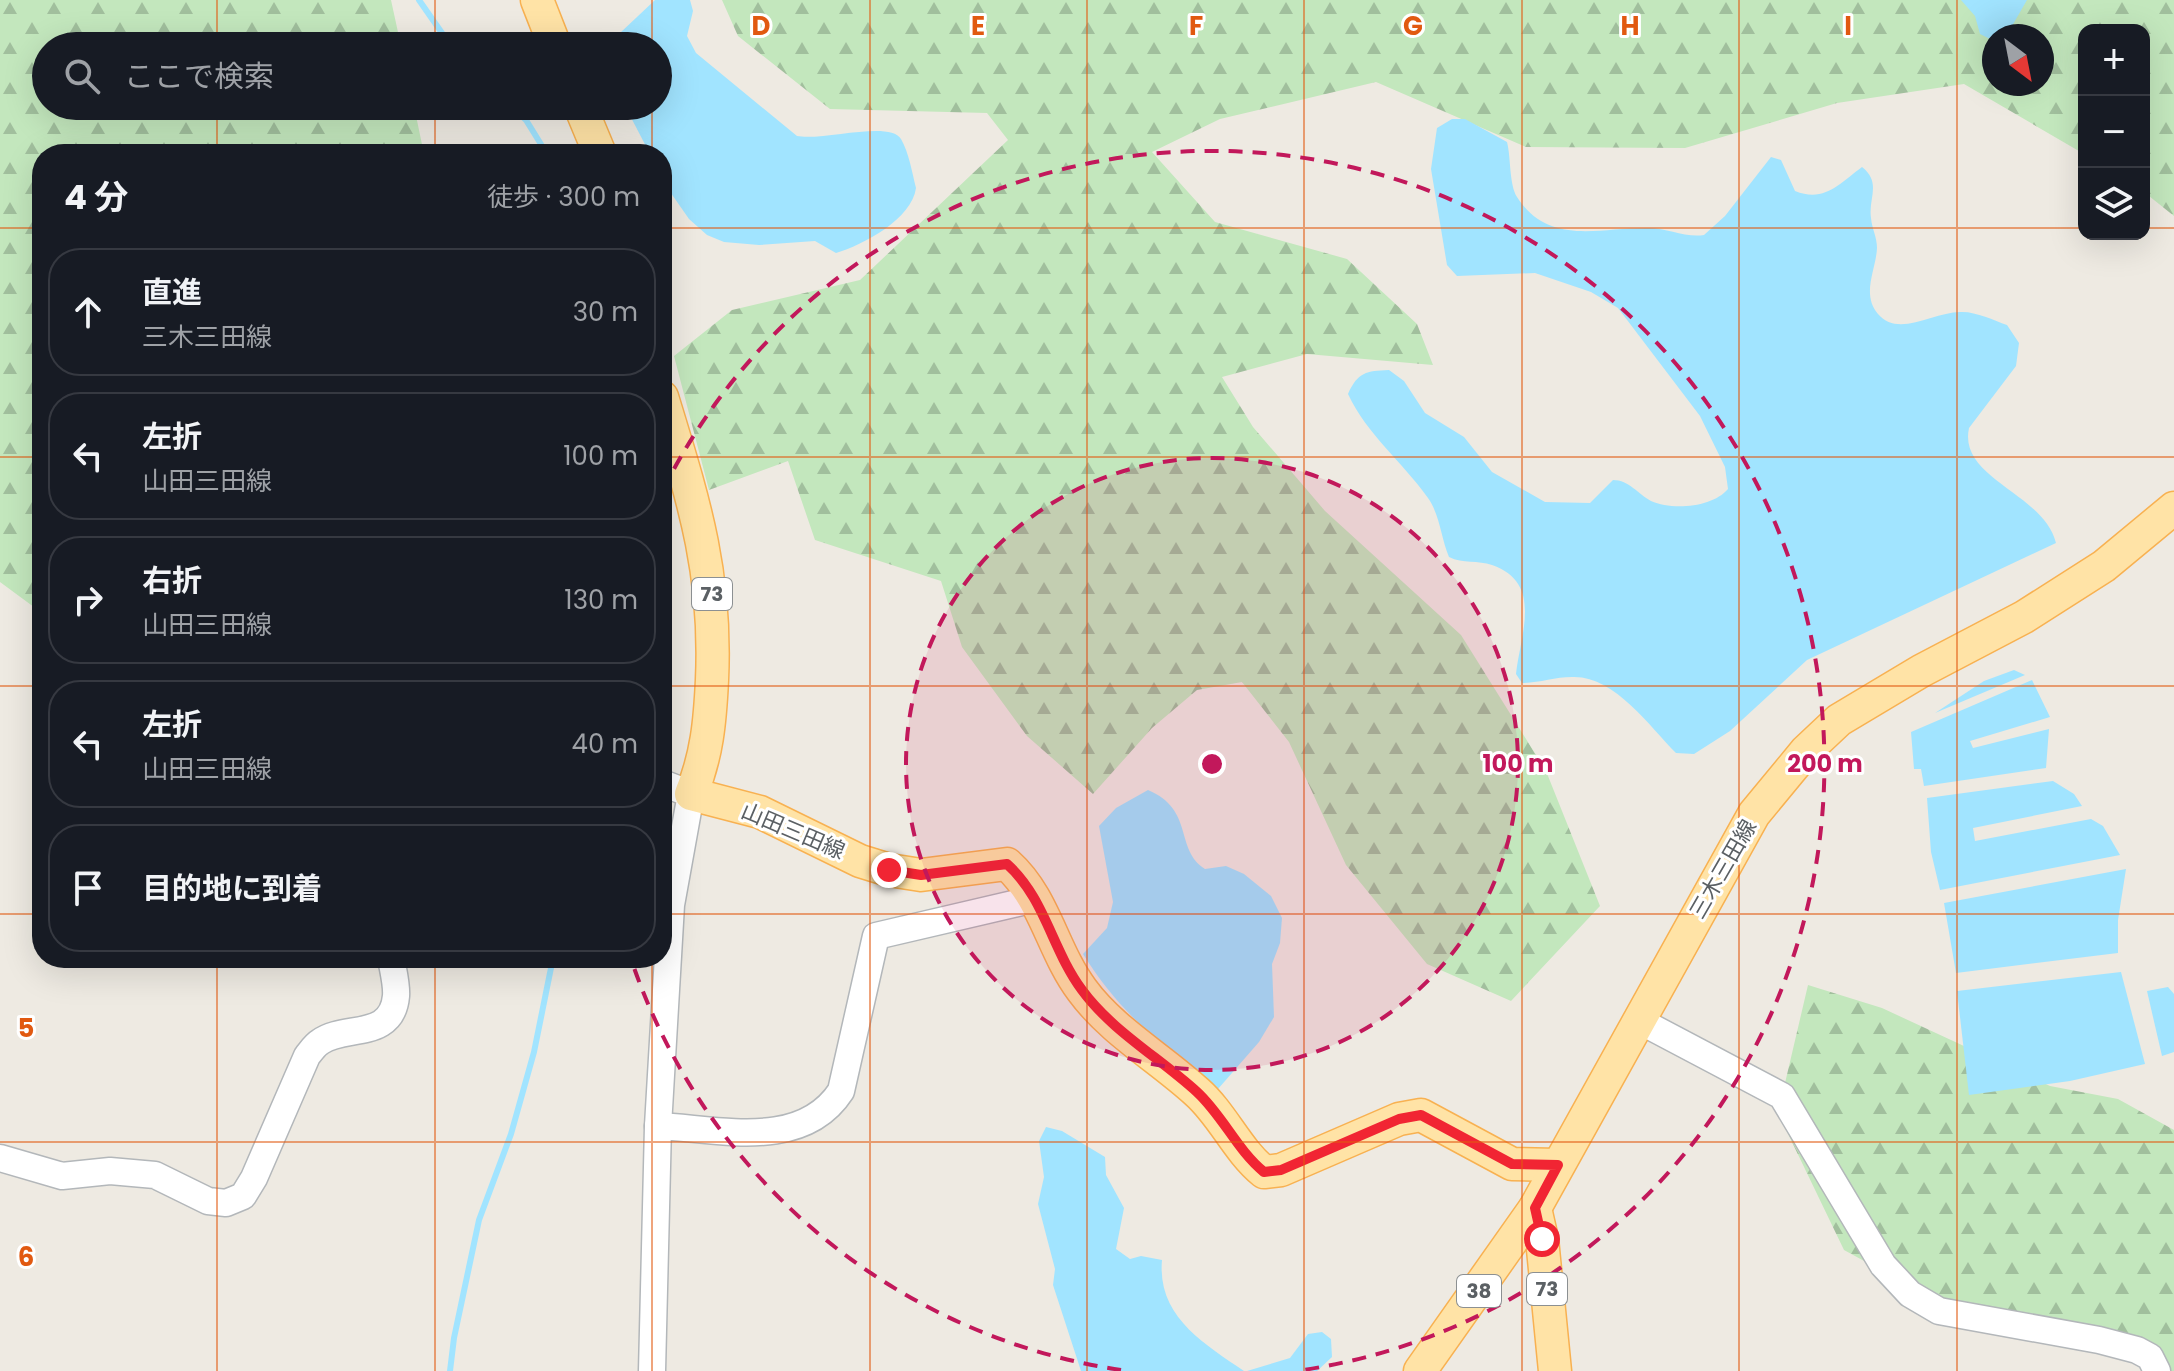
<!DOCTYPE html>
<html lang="ja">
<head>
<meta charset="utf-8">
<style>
  :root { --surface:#171b24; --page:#242831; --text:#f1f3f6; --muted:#9ea1a6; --line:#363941 }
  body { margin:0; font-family:Poppins,"Noto Sans JP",sans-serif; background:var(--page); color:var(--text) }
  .controls { position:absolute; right:24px; top:24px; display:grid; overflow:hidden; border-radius:16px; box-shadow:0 8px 32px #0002 }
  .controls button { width:72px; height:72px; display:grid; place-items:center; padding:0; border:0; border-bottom:2px solid var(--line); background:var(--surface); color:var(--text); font:40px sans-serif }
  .compass { position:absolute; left:1982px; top:24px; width:72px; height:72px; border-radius:50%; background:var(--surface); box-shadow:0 8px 32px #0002; rotate:148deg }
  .stop { position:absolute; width:24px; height:24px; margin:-18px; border:6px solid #f12533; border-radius:50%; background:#fff }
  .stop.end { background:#f12533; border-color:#fff; box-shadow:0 2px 8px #0008 }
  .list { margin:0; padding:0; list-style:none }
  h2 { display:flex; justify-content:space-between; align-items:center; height:104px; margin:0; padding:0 32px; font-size:34px }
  h2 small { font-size:26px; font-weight:400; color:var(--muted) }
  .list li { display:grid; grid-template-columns:52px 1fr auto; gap:24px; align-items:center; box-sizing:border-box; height:128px; margin:0 16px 16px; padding:0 16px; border:2px solid var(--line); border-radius:32px }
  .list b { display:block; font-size:30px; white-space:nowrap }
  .list p { margin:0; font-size:26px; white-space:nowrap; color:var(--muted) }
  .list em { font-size:26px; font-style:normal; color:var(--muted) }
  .icon { flex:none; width:44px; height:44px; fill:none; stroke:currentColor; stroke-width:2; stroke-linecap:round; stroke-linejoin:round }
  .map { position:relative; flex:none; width:2174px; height:1371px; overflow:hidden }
  .search { position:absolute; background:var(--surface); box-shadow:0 8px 32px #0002; left:32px; top:32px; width:640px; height:88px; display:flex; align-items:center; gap:20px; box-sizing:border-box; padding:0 28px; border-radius:44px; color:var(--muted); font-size:30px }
  .panel { position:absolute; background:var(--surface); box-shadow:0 8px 32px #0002; left:32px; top:144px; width:640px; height:824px; border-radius:32px }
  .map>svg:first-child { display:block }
  .forest { fill:url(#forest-firs); fill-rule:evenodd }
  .water { fill:#a1e4ff }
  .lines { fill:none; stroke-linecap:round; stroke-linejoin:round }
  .stream { stroke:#a1e4ff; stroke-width:6 }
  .minor-casing { stroke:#b3b7ba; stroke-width:29 }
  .major-casing { stroke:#f8b151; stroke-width:35 }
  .minor { stroke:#fff; stroke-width:26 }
  .major { stroke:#ffe3a6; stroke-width:32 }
  .route { stroke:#f12533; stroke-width:10 }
  .grid { fill:none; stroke:#e15910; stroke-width:2; stroke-opacity:0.55 }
  .ring { fill:none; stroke:#c2185b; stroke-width:4; stroke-dasharray:14 10 }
  .labels { text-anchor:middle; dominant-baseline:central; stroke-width:6; stroke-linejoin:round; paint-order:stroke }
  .shield { fill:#fff; stroke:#8c9092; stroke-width:2 }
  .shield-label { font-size:20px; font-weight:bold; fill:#5b6064 }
  .street-label { font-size:22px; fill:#5b6064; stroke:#fff }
  .grid-label { font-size:26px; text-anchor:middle; font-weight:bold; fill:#e15910; stroke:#fff; stroke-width:6; stroke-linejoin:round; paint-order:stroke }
  .centre { fill:#c2185b; stroke:#fff; stroke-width:4 }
  .ring-label { font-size:24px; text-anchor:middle; font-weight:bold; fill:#c2185b; stroke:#fff; stroke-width:6; stroke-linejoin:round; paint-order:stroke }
</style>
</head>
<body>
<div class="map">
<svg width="2174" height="1371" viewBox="0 0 2174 1371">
  <defs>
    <pattern id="forest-firs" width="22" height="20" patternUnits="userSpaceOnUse" patternTransform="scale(2)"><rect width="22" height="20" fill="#c3e7bd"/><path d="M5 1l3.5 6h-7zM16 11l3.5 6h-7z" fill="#a1bf9d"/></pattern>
  </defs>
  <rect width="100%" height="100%" fill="#eeeae2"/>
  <g class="forest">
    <polygon points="0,0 391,0 401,46 46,46 46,106 414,106 424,154 42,154 42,613 0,582"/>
    <path d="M722,0H2174V216L2144,192V30H2084V154L1964,84L1837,103L1685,148L1526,147L1376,82L1220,119L1152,152L1215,222L1347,259L1417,324L1433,365L1307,354L1222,377L1253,427L1325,511L1461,635L1546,771L1600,906L1511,1001L1427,964L1346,865L1289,742L1242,682L1197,690L1152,728L1093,794L1027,736L962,647L941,581L815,540L788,461L709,490L674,356L732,310L860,280L1008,140L987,113L830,109L738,36ZM1994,36H2042V84H1994Z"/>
    <polygon points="1808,985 1882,1008 2050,1086 2118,1099 2174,1130 2174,1371 2150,1371 2126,1353 1963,1315 1844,1250 1778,1113"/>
  </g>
  <g class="water">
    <path d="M655,0H690L693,11L687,36L696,53L797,136C823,141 890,120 901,139C909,153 912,172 916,188C912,219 863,245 836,253L815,241L759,245L724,242L707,235L689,219L666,186L662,178V154H650L625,106H658V46H616L620,33Z"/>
    <polygon points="1961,0 2027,0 2008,33 1994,36 1994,41 1980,34 1975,16"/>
    <path d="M1452,119H1465L1507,142C1511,157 1509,184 1517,197C1549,247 1600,227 1649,228C1667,228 1686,238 1704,235L1725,216L1771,157L1781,160L1795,191C1825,203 1840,183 1862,167C1882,183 1868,198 1871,218C1872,229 1877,237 1877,248C1876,270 1861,294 1878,314C1898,338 1934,312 1960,312C1975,311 1993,320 2007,325L2019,343L2016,366L1969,428C1958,479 2044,493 2056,543L1807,660L1730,731L1694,754L1676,753C1650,727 1614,675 1572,677C1555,677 1539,683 1522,683L1516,674C1520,635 1544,583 1492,565C1478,560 1463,564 1449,557C1441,538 1440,515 1428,498C1401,460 1368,436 1348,394C1358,372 1366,371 1389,370L1404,381L1425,413L1464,437L1492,472L1545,502L1590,503L1613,480C1629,480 1638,494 1651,501C1673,511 1713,507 1728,489L1725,467L1700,416L1618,308L1591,292L1535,273L1457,276L1447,265L1431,169L1437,128Z"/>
    <polygon points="2014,670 2025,675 1935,713 1984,681"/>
    <polygon points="2032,680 2050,717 1970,741 1973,748 2049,729 2046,768 1924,786 1921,769 1914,769 1911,732"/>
    <polygon points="2053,781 2074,794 2082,806 1973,828 1975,841 2091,819 2103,826 2120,855 1940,890 1931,852 1927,798"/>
    <path d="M1148,790C1195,810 1174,849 1205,869L1226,866L1244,874L1271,896L1282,918L1280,943L1272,964L1274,1017L1259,1042L1218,1089C1163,1046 1121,1015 1083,954L1107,928L1113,902L1099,826L1116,808Z"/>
    <polygon points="2126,869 2118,920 2118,953 1956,973 1944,903"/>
    <polygon points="2121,972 2145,1064 2070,1081 1969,1095 1957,991"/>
    <polygon points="2168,987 2174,994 2174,1052 2162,1056 2147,991"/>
    <path d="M1046,1127L1062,1131L1105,1157L1106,1175L1124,1208L1116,1249L1130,1259L1141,1256L1162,1260C1157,1316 1203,1343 1244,1371H1081L1053,1285L1055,1269L1038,1204L1044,1177L1039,1141Z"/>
    <polygon points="1322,1332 1331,1339 1332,1357 1317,1371 1247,1371 1290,1358 1308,1334"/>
  </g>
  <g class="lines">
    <g class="stream">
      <polyline points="419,0 451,46"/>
      <polyline points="511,106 526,120 547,154"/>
      <polyline points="450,1371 454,1338 479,1220 511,1134 534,1052 553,958"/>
    </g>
    <defs>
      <g id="minor">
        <polyline points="1638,1020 1782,1096 1883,1265 1910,1294 1939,1311 2099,1340 2137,1350 2150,1357 2157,1371"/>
        <path d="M658,1126C720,1129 802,1151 841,1091L876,936L1035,899"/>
        <path d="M0,1158L62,1176L110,1171L155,1175L208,1201L226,1203L243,1196L254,1178L307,1056C311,1051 315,1045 320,1042C344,1024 392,1041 396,996C397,985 393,970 391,958"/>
        <polyline points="652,1371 658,1126 671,905 691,794 662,783"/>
      </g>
      <g id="major">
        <polyline points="537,0 555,46"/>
        <polyline points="580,106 600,154"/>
        <path d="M662,397C693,499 717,571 712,680C710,721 707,756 691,794L760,812L860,861L889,870L921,875L1007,864C1045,898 1052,950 1082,990C1112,1031 1160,1058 1197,1092C1223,1115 1237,1150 1264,1172L1281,1170L1399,1119L1421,1115L1512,1164L1558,1165"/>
        <polyline points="1535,1208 1542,1239 1555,1371"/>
        <polyline points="1420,1371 1535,1208 1754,814 1806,751 1839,720 1921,671 2024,617 2104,566 2174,508"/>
      </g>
    </defs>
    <use href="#minor" class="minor-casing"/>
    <use href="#major" class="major-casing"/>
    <use href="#minor" class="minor"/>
    <use href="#major" class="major"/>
  </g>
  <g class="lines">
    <path class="route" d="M889,870L921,875L1007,864C1045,898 1052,950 1082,990C1112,1031 1160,1058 1197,1092C1223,1116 1237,1150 1264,1172L1281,1170L1399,1119L1421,1115L1512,1164L1558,1165L1535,1208L1542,1239"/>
  </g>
  <path class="grid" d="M217,0V46M435,0V46M652,0V46M870,0V1371M1087,0V1371M1304,0V1371M1522,0V1371M1739,0V1371M1957,0V1371M217,106V154M435,106V154M652,106V154M0,228H42M662,228H2084M2144,228H2174M0,457H42M662,457H2174M0,686H42M662,686H2174M0,914H42M662,914H2174M217,958V1371M435,958V1371M652,958V1371M0,1142H2174"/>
  <circle cx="1212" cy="764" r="306" fill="#c2185b" fill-opacity=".12"/>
  <g class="ring">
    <circle cx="1212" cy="764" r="306"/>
    <path d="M1121 1370A613 613 0 0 1 631 959M663 490A613 613 0 1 1 1303 1370"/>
  </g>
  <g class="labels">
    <g class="shield">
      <rect x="692" y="578" width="40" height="32" rx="6"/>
      <rect x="1527" y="1273" width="40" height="32" rx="6"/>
      <rect x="1457" y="1275" width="44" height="32" rx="6"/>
    </g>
    <g class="shield-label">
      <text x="712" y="594">73</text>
      <text x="1547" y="1289">73</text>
      <text x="1479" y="1291">38</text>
    </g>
    <g class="street-label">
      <text transform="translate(793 831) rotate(23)">山田三田線</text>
      <text transform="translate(1723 869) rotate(-60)">三木三田線</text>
    </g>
  </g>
  <g class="grid-label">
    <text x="761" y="35">D</text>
    <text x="978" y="35">E</text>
    <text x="1196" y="35">F</text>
    <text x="1413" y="35">G</text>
    <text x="1630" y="35">H</text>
    <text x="1848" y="35">I</text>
    <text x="26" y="1037">5</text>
    <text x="26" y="1266">6</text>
  </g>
  <circle cx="1212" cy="764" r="12" class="centre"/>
  <g class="ring-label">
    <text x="1518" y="772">100 m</text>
    <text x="1825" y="772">200 m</text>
  </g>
</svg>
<div class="controls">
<button>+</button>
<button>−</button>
<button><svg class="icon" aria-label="layers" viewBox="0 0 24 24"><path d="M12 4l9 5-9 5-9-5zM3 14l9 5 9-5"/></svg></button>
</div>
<svg class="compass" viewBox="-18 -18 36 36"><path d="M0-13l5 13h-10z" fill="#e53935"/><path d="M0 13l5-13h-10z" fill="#9ea1a6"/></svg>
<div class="stop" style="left:1542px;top:1239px"></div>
<div class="stop end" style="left:889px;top:870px"></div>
<div class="search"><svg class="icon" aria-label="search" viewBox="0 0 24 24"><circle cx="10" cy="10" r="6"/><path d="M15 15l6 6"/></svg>ここで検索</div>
<section class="panel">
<h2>4 分<small>徒歩 · 300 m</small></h2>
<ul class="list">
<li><svg class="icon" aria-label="ahead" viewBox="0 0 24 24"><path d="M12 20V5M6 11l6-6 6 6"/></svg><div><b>直進</b><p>三木三田線</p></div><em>30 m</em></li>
<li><svg class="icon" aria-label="left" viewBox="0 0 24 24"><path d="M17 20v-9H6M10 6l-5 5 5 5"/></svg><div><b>左折</b><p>山田三田線</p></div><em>100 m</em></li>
<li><svg class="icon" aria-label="right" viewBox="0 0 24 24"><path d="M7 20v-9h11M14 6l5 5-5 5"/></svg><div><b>右折</b><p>山田三田線</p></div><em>130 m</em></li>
<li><svg class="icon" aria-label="left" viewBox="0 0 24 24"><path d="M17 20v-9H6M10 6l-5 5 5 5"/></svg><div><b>左折</b><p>山田三田線</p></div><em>40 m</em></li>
<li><svg class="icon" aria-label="arrive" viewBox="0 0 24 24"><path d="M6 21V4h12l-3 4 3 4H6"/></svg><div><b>目的地に到着</b></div></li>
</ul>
</section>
</div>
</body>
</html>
